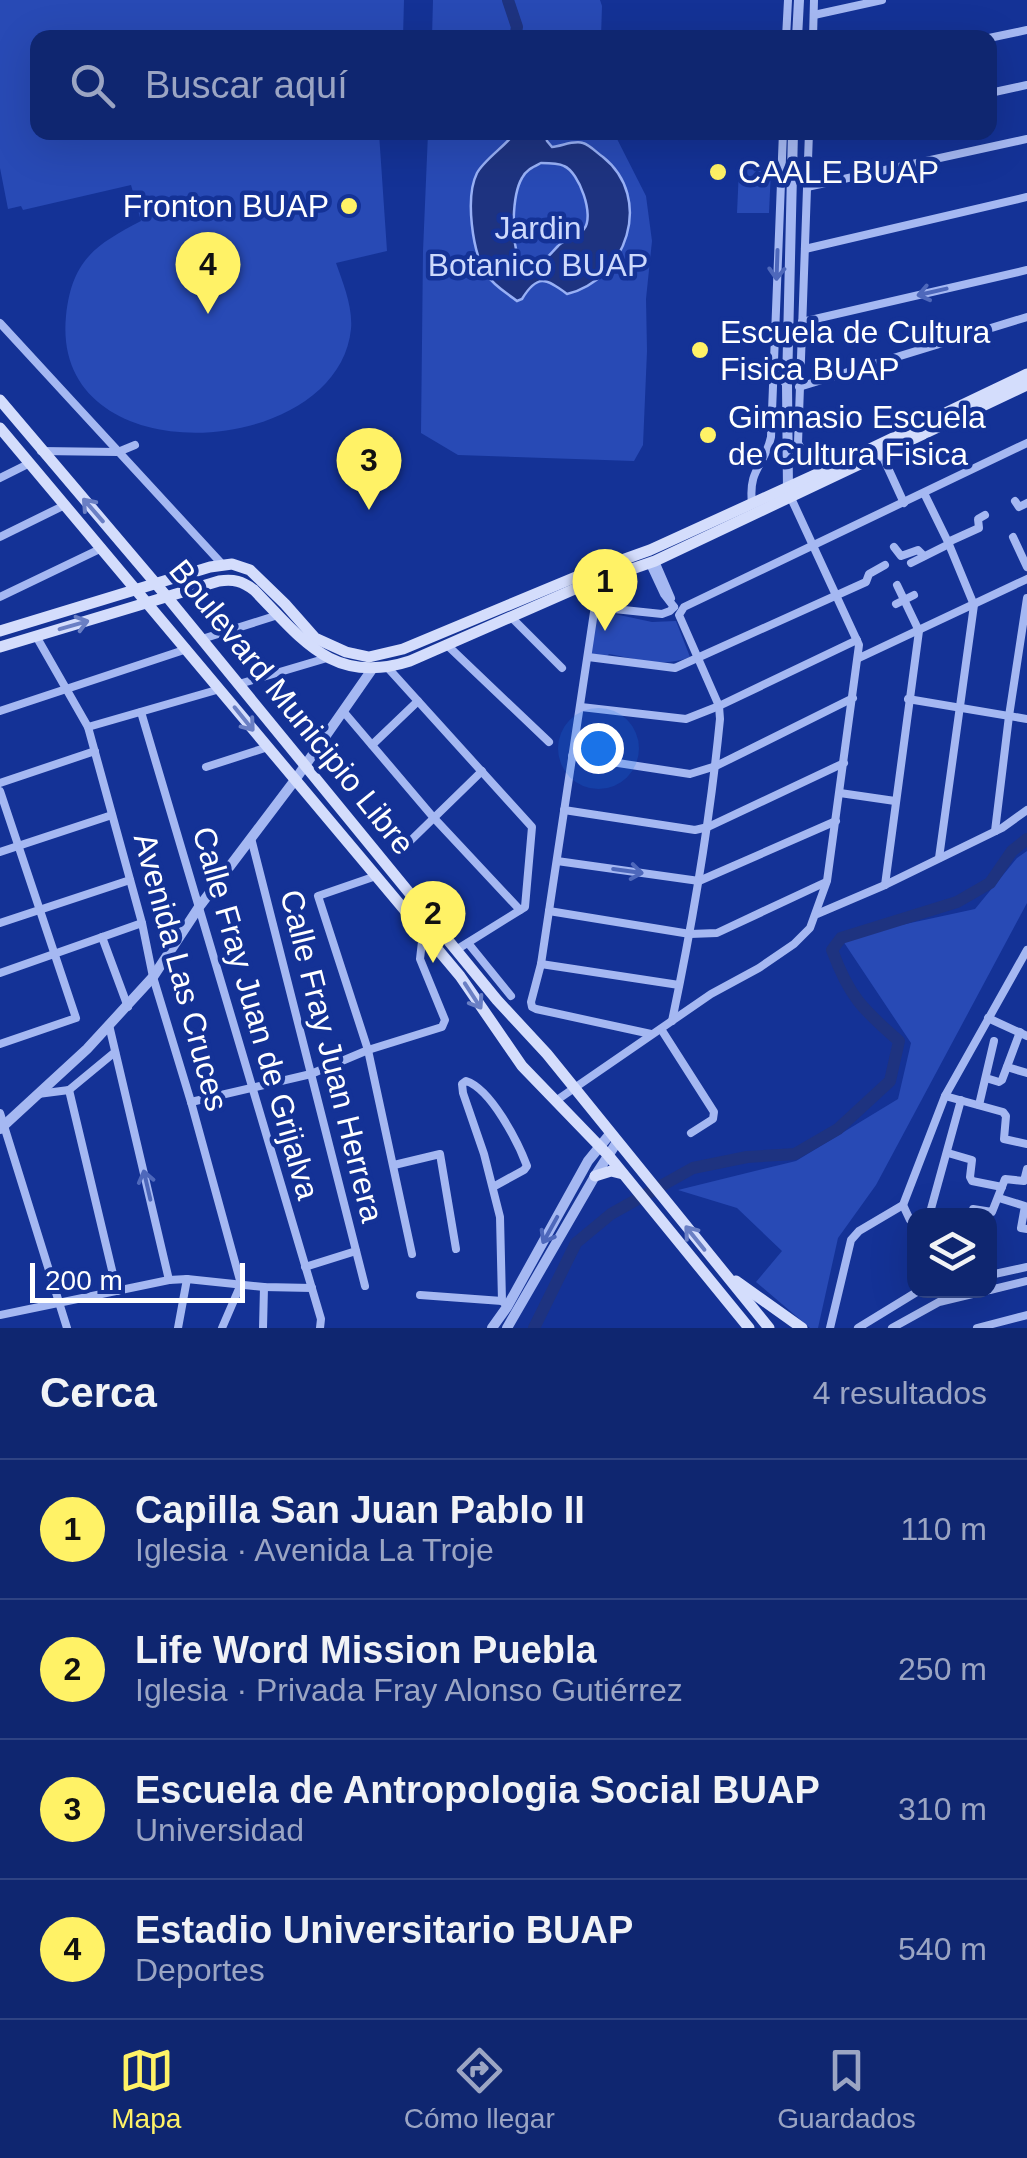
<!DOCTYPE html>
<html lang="es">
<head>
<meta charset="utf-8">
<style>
  :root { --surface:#0f2670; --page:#1d3278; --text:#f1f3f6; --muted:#9ba5c3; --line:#2f4383; --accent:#fff266 }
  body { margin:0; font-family:Arial,sans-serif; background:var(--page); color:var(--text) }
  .controls { position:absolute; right:30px; bottom:30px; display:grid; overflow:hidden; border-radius:20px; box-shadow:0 10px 40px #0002 }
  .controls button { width:90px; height:90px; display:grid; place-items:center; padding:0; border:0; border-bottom:2px solid var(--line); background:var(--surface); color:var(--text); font:50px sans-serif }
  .scale { position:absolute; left:30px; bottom:25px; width:215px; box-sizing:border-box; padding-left:10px; border:5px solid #fff; border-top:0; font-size:28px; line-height:35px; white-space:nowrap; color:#fff; -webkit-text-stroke:8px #143296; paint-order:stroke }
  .you { position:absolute; left:598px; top:748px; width:35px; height:35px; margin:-25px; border:8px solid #fff; border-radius:50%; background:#1a73e8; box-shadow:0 0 0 15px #1a73e833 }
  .badge { display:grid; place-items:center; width:65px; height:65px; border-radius:50%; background:var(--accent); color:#111; font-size:32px; font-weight:700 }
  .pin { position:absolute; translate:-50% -82px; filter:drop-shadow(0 2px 5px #0008) }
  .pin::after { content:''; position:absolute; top:52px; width:35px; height:30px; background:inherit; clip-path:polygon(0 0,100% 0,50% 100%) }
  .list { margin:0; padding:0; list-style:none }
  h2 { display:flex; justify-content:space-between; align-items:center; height:130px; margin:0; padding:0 40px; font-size:42px }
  h2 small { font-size:32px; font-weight:400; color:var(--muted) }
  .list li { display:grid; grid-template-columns:65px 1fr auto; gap:30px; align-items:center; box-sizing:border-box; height:140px; padding:0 40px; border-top:2px solid var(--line) }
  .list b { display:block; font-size:38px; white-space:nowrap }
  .list p { margin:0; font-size:32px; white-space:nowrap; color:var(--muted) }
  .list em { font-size:32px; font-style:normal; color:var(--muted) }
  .icon { flex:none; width:55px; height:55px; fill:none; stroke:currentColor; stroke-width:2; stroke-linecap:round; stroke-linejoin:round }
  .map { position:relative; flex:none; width:1027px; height:1328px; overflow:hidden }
  .search { position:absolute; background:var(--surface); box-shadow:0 10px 40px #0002; left:30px; right:30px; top:30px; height:110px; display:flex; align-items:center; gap:25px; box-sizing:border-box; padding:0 35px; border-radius:20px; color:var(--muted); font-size:38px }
  .sheet { height:690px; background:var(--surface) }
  nav { display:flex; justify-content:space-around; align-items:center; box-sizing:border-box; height:140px; border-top:2px solid var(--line); background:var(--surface); font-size:28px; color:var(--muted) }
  nav a { display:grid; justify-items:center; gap:5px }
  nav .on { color:var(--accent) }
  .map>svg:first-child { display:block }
  .green { fill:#284ab5 }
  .water { fill:#1e3380; stroke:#98b0f5; stroke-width:2.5; fill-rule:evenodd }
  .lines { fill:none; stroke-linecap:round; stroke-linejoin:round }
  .river { stroke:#1e3380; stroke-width:12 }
  .minor { stroke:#a5b8f2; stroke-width:8 }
  .tertiary { stroke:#a5b8f2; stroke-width:10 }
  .secondary { stroke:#d4ddfc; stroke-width:11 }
  .oneway { stroke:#4e68bb }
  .oneway2 { stroke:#6a7fc4 }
  .poi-dot { fill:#fff266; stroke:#143296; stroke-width:4 }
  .labels { text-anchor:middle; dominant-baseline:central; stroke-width:9; stroke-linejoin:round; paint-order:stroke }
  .poi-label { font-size:32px; fill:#fff; stroke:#143296; text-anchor:start }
  .park-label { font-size:32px; fill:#cdd9fc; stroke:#143296 }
  .street-label { font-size:32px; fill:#fff; stroke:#143296 }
</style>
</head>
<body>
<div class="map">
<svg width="1027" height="1328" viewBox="0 0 1027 1328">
  <rect width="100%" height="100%" fill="#143296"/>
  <g class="green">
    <path d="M0,0H404L403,37L38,38V132L379,133L387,251L336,263C343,283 353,307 351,329C338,460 50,479 66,316C72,260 95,245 141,221L131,185L23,210L21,206L8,209L0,168Z"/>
    <polygon points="433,0 600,0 602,6 601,37 432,37"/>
    <polygon points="428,133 614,133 646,196 652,241 646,299 647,351 643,445 634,461 458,455 421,433 423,251"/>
    <polygon points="739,169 771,170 769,213 737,213"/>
    <path d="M596,610L652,622L676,621L690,657C663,668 637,659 609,654L607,656L590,654Z"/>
    <polygon points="1027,851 1027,903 876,1185 838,1238 818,1328 810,1328 756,1282 782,1251 737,1208 678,1190 796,1161 898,1099 911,1043 841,938 975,909 1017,858"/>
  </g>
  <path class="water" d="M515,133H545L547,141L552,147C562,146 574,140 583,143C590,145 597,153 603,157C654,198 627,279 567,294C546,278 537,274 522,299L517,301C507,293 494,286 487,275C472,253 465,197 477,173C484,160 504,147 515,133ZM541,163C548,163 558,163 564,166C579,172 595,216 584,229C578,238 565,238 558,246C549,255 547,261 533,263L519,258C511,241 512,195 522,178C526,170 533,167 541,163Z"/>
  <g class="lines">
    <g class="river">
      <polyline points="508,0 517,27 515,38"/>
      <path d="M534,1328L576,1243L611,1214L693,1168L747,1157L795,1154L838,1129L890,1081L899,1041C862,1009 849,996 832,950L841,938L957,902L990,883L1012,851L1027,839"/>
    </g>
    <g class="minor">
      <polyline points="814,15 882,0"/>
      <polyline points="786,38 788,0"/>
      <polyline points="813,38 814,0"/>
      <polyline points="989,38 1027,30"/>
      <polyline points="990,93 1027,85"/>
      <polyline points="809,132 798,443 806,458 830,468"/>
      <polyline points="807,187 1027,139"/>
      <polyline points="805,249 1027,197"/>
      <polyline points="802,322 1027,270"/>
      <polyline points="0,323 222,564"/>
      <polyline points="799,387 1027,317"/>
      <polyline points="41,451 118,452 135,445"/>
      <polyline points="882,455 904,503"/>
      <polyline points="0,478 30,463"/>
      <polyline points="924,493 948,542 974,605 939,858"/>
      <polyline points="1015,501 1019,507 1027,503"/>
      <path d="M752,503C748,468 765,466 771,437L783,132"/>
      <polyline points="0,537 65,505"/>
      <polyline points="1013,537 1027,567"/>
      <polyline points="948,542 979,528 978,519 985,515"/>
      <polyline points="894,547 901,556 918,550 924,556"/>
      <polyline points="655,561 671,598"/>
      <polyline points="911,563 949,544"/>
      <polyline points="650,564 664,594 674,607"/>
      <polyline points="0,597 102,548"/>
      <polyline points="596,599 541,964 531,1002 532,1007 536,1009 651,1034"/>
      <polyline points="896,604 914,595"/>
      <polyline points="595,607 662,614 670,611 674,607"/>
      <polyline points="511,617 562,668"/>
      <polyline points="36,636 88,727 142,923 153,977 191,1102 241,1284 222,1328"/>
      <polyline points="202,639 278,615"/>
      <polyline points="447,645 549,742"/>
      <polyline points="588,657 675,668 866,582 869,574 885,565"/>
      <polyline points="859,658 1027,579"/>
      <polyline points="388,668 532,827 525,907 456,950"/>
      <polyline points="239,684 327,658"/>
      <polyline points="908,699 1027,719"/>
      <polyline points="581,707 686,719 719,706 857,640"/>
      <polyline points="0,711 187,649"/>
      <polyline points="343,711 433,817 520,910"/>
      <polyline points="141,712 321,1319 320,1328"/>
      <polyline points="88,727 220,689"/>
      <polyline points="372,745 418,701"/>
      <polyline points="572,756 690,774 716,766 853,698"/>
      <polyline points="206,767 268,747"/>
      <polyline points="0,783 95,751"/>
      <polyline points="0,791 76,1018 0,1044"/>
      <polyline points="840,793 895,801"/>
      <polyline points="564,810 695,830 708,827 844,763"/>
      <polyline points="995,831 1009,716 1027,598"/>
      <polyline points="251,838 365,1286"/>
      <polyline points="403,848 482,771"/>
      <polyline points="0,852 112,815"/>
      <polyline points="557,861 699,881 836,821"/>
      <polyline points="376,876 318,896 368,1050 412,1254"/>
      <polyline points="885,885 919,631 897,585"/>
      <polyline points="549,911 690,934 717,933 826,882"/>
      <polyline points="817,914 885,885 1002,828 1027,810"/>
      <polyline points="0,923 130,880"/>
      <polyline points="102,937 128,1007"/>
      <polyline points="468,943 511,996"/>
      <polyline points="541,964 679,985"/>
      <polyline points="0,973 142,923"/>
      <polyline points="988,1018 1027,1036"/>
      <path d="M672,1021C693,921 710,821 720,719L719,706L679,615L684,607L1027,443"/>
      <polyline points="109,1025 169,1280"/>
      <polyline points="661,1029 714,1112 713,1119 691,1133"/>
      <polyline points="1007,1067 1027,1073"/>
      <polyline points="986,1078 999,1082 1002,1080 1020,1032"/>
      <polyline points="69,1090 117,1291"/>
      <polyline points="38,1094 69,1090 115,1052"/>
      <polyline points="945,1096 1003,1112 1006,1116 1004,1139 1027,1144"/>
      <polyline points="557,1100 711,994 759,968 794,944 810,928 827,881 859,645 791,498"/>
      <polyline points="191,1102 311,1074 368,1050 442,1027 445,1020 420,959 423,933"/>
      <polyline points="979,1105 994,1041"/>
      <polyline points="0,1113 67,1328"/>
      <polyline points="948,1153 972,1160 970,1177 972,1181 1002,1187"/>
      <polyline points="394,1165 440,1154 456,1249"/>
      <path d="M493,1187L524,1170L527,1166C518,1142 491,1089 466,1081L462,1084L463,1093L484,1154L500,1217L502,1301"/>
      <polyline points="999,1198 1025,1206 1021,1228 1027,1229"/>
      <polyline points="903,1205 910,1220 914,1222"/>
      <polyline points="929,1216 961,1100"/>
      <polyline points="971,1216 973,1209 992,1212 1005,1179 1024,1181 1027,1169"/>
      <polyline points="305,1267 356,1251"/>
      <polyline points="990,1275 1027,1267"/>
      <polyline points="990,1290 1027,1281"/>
      <polyline points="420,1295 502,1301 504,1303"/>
      <polyline points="0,1315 169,1280 187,1279 264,1287 312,1288"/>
      <polyline points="178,1328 187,1279"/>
      <polyline points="263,1328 264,1287"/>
      <polyline points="830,1328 851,1240 859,1231 903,1205 945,1096 1027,950"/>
      <polyline points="858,1328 920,1290"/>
      <polyline points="892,1328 939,1302 989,1290"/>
      <polyline points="977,1328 1027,1315"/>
    </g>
    <g class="tertiary">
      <polyline points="797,38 799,0"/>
      <polyline points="774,364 787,384"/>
      <polyline points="788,491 787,385 793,132"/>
      <polyline points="0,1129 87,1049 153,977 199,907 295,780 373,668"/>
      <polyline points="492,1328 507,1307 588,1161 610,1134"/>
      <polyline points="507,1328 595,1176 617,1142"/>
    </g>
    <g class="secondary">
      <polyline points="0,400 168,598 497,1000 547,1054 769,1328"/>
      <polyline points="0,428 460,976 522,1066 608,1155 749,1328"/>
      <polyline points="0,631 210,567 232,564 250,570 285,604 315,638 346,652 369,657 403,649 583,574 650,550 830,468 1027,374"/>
      <path d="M0,647L219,581C234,579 242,581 254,590C302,639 333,686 410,661L577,588L655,561L1027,385"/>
      <polyline points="595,1176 611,1171 623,1174"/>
      <polyline points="736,1281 802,1328"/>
    </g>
  </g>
  <defs><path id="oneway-shaft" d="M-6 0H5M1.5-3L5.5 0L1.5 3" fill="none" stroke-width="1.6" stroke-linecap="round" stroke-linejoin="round" transform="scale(2.5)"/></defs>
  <g class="oneway">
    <use href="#oneway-shaft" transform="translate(777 265) rotate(92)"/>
    <use href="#oneway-shaft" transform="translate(932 292) rotate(167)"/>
    <use href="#oneway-shaft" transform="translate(628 871) rotate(8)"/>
    <use href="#oneway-shaft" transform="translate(147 1185) rotate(-103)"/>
    <use href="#oneway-shaft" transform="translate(550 1230) rotate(119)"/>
  </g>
  <g class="oneway2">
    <use href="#oneway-shaft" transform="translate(93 510) rotate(-131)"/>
    <use href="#oneway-shaft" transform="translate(74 625) rotate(-16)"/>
    <use href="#oneway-shaft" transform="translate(244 719) rotate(51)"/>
    <use href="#oneway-shaft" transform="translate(473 996) rotate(57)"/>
    <use href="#oneway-shaft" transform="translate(695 1238) rotate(-129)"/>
  </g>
  <g class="poi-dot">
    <circle cx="718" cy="172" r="10"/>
    <circle cx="349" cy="206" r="10"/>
    <circle cx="700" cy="350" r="10"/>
    <circle cx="708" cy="435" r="10"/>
  </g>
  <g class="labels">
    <g class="poi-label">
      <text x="738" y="172">CAALE BUAP</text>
      <text x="329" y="206" text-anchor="end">Fronton BUAP</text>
      <text x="720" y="332">Escuela de Cultura<tspan x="720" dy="37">Fisica BUAP</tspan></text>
      <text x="728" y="417">Gimnasio Escuela<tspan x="728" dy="37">de Cultura Fisica</tspan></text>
    </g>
    <g class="park-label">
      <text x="538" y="228">Jardin<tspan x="538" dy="37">Botanico BUAP</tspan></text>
    </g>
    <g class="street-label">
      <text transform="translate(292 707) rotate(51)">Boulevard Municipio Libre</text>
      <text transform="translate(181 972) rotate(75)">Avenida Las Cruces</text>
      <text transform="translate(256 1013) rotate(74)">Calle Fray Juan de Grijalva</text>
      <text transform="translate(332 1056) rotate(76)">Calle Fray Juan Herrera</text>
    </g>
  </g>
</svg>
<div class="controls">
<button><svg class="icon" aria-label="layers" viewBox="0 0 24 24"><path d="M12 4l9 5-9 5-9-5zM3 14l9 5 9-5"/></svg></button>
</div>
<div class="scale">200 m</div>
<div class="you"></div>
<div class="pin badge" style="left:605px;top:631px">1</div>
<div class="pin badge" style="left:433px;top:963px">2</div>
<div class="pin badge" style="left:369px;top:510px">3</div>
<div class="pin badge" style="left:208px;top:314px">4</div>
<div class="search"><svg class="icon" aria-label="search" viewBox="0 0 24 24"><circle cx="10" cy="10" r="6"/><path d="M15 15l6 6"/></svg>Buscar aquí</div>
</div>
<section class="sheet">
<h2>Cerca<small>4 resultados</small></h2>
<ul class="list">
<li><span class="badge">1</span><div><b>Capilla San Juan Pablo II</b><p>Iglesia · Avenida La Troje</p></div><em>110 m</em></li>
<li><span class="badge">2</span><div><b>Life Word Mission Puebla</b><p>Iglesia · Privada Fray Alonso Gutiérrez</p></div><em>250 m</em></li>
<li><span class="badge">3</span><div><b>Escuela de Antropologia Social BUAP</b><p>Universidad</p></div><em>310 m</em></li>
<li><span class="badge">4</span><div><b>Estadio Universitario BUAP</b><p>Deportes</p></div><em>540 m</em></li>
</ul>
</section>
<nav>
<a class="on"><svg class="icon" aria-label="map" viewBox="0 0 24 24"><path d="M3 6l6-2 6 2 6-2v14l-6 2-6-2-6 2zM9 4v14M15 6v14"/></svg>Mapa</a>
<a><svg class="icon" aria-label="directions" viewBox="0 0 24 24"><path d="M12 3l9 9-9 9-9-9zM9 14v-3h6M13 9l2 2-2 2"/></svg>Cómo llegar</a>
<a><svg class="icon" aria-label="saved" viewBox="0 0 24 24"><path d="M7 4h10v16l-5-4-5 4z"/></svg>Guardados</a>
</nav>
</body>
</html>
